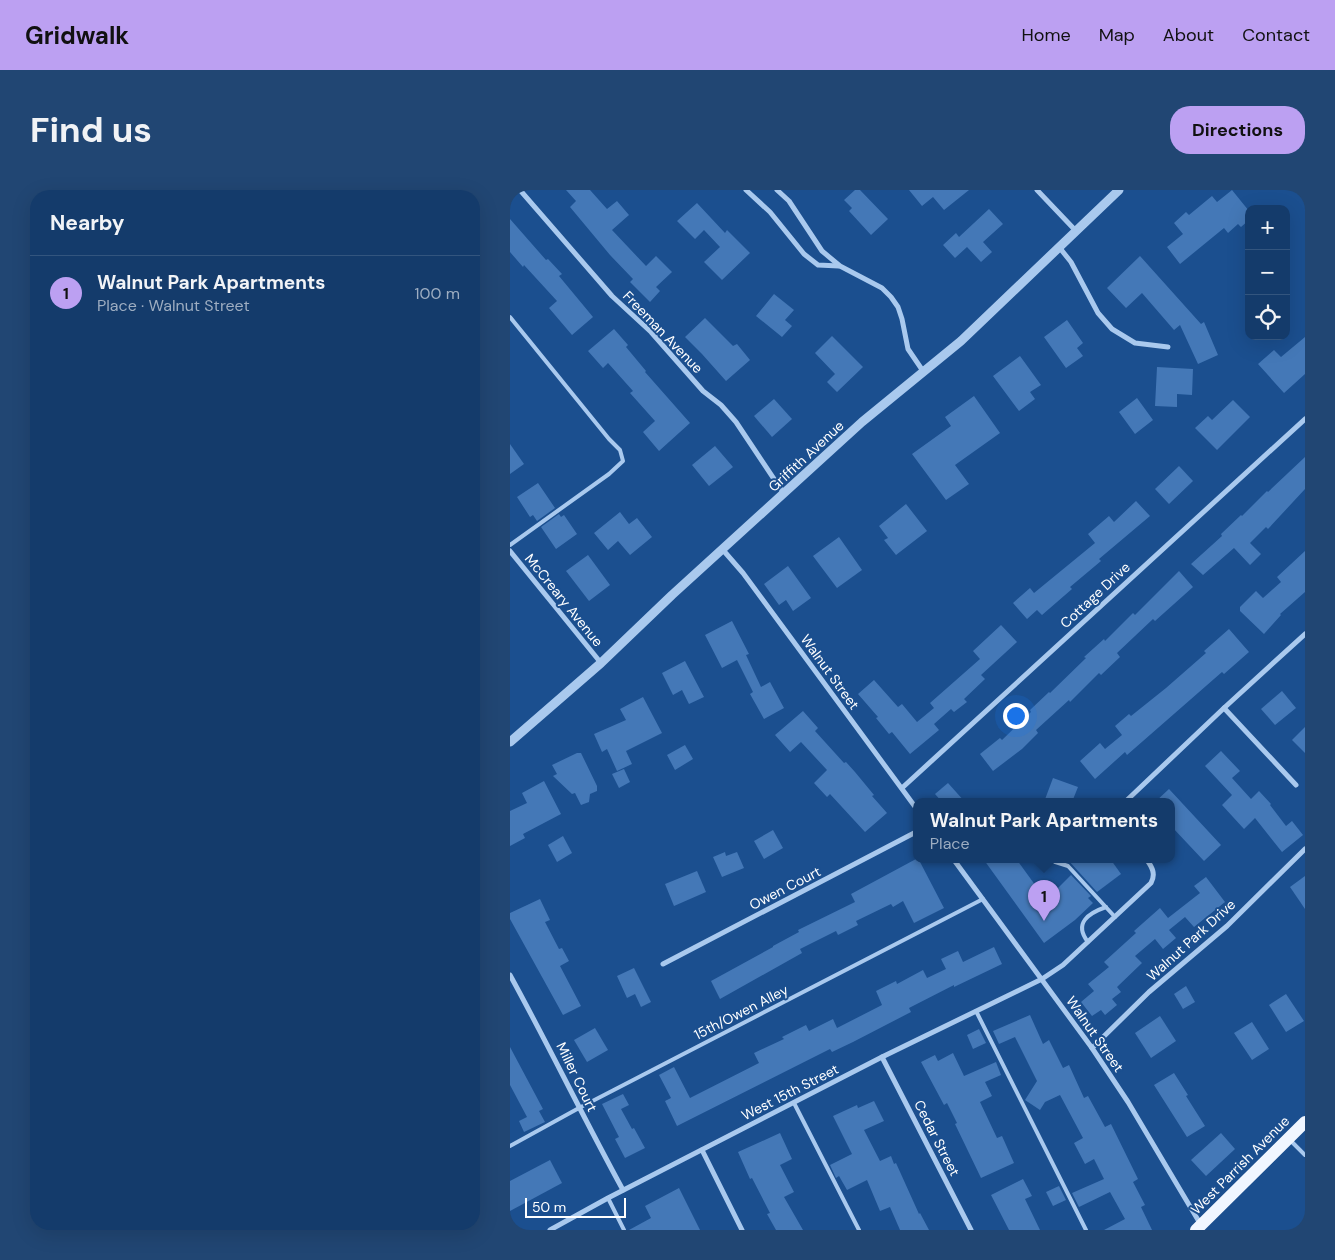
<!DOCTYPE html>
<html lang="en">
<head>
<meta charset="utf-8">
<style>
  :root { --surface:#143b6b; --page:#214673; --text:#f1f3f6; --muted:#9dadc1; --line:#33557e; --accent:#bca0f2 }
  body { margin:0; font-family:"DM Sans",sans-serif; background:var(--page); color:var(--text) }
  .controls { position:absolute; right:15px; top:15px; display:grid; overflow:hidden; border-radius:10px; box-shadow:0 5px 20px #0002 }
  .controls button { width:45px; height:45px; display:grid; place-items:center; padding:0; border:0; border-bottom:1px solid var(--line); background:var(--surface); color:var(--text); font:25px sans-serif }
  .scale { position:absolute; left:15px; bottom:12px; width:101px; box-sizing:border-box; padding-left:5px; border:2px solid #fff; border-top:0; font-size:14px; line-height:18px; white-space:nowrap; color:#fff; -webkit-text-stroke:4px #1b4f8f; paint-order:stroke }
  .you { position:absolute; left:505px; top:525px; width:18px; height:18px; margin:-12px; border:4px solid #fff; border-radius:50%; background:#1a73e8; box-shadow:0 0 0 8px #1a73e833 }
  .badge { display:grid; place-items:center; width:32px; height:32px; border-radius:50%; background:var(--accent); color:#111; font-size:16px; font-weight:700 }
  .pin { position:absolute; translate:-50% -41px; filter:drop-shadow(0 1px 2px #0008) }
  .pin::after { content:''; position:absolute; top:26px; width:18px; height:15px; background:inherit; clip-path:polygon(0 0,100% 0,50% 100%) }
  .popup { position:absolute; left:403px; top:608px; width:262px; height:65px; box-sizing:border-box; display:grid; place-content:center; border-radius:10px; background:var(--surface); filter:drop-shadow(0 1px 4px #0005); font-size:16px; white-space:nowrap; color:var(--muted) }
  .popup b { font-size:19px; color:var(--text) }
  .popup::after { content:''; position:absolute; left:50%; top:100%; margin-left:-10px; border:10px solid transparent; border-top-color:var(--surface) }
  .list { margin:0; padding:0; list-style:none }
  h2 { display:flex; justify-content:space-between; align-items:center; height:65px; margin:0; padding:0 20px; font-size:21px }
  h2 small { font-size:16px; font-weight:400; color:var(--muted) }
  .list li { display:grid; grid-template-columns:32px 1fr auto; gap:15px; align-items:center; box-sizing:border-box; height:75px; padding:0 20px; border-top:1px solid var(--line) }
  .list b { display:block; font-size:19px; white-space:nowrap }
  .list p { margin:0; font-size:16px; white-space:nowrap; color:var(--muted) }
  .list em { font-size:16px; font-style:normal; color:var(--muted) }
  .icon { flex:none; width:28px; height:28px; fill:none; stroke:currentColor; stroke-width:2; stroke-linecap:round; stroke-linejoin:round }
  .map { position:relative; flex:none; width:795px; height:1040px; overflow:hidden; border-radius:20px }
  header { display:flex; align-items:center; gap:30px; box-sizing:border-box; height:70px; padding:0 25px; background:var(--accent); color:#111 }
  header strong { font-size:24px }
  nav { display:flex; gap:28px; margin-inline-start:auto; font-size:18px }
  .intro { display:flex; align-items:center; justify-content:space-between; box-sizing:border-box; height:120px; padding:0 30px }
  h1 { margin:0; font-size:35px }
  .button { padding:12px 22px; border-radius:20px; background:var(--accent); color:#111; font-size:18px; font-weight:700 }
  main { display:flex; gap:30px; padding:0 30px }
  aside { flex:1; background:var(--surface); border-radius:20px; box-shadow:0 5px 20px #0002 }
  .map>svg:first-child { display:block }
  .building { fill:#4478b7 }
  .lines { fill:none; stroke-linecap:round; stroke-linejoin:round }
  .service { stroke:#a9c9ee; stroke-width:4 }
  .minor { stroke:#a9c9ee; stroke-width:5 }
  .tertiary { stroke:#a9c9ee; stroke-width:9 }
  .primary { stroke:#f0f6ff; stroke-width:12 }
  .labels { text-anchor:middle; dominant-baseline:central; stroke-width:4; stroke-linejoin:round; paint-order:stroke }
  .street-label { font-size:14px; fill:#fff; stroke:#1b4f8f }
</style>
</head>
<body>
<header>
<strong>Gridwalk</strong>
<nav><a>Home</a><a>Map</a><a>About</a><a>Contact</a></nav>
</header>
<div class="intro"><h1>Find us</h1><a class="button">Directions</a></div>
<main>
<aside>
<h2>Nearby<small></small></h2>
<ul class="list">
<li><span class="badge">1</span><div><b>Walnut Park Apartments</b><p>Place · Walnut Street</p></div><em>100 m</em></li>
</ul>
</aside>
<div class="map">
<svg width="795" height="1040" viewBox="0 0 795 1040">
  <rect width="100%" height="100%" fill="#1b4f8f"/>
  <g class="building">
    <polygon points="56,0 80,0 97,19 107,11 119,25 102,40 136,76 146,66 162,82 146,97 150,101 140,112 120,92 123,89 100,65 60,17 66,11"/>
    <polygon points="345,0 350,0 378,29 361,45 339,21 342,18 334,10"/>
    <polygon points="399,0 459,0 434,20 423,7 412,16"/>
    <polygon points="722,0 739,21 739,30 731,37 728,34 718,43 714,38 670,74 657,57 673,44 664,33 676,22 679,25 702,6 707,12"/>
    <polygon points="187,13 215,43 217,40 240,63 212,90 194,72 210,57 194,40 185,49 167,31"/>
    <polygon points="479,19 493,34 473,52 482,62 471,72 457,57 445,68 433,55 446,43 449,47"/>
    <polygon points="0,29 36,70 38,69 52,84 49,86 83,127 62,145 39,118 47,111 14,75 13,77 0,62"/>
    <polygon points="630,66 691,134 694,132 708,165 688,174 670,135 664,140 632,103 616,118 597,98"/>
    <polygon points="264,104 284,120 275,130 282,136 272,147 246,126"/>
    <polygon points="195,128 223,156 227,154 240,170 216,191 192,164 175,147"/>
    <polygon points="557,130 573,153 567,158 573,166 556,178 534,147"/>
    <polygon points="104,139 118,155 116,157 136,181 135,182 180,233 149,261 133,242 145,231 120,203 123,201 98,173 93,178 78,161"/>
    <polygon points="322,146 353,177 327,202 317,192 325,184 305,163"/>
    <polygon points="795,147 795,184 774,203 748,174 764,160 771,167"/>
    <polygon points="510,166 531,195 520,202 525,209 509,221 483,186"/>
    <polygon points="647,177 683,179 682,205 667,204 667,217 645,216"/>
    <polygon points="464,206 490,243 445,275 459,294 436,310 402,264 441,236 435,227"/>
    <polygon points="627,208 643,230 625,244 609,222"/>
    <polygon points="264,209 282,229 262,247 244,226"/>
    <polygon points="723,210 740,227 707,260 685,238 698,226 702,230"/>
    <polygon points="0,254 14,274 0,284"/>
    <polygon points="205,256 223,277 199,296 182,275"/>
    <polygon points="795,267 795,299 758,339 756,337 740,353 751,364 740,375 724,358 693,385 681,374 712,346 711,344 731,325 732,326 757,301 758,302"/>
    <polygon points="669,276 683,291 659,314 645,299"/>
    <polygon points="28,293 45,318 27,331 23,325 20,327 7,307"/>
    <polygon points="626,311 640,326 589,369 591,371 560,397 562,399 532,425 527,420 517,429 503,413 520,398 524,403 585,353 578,344 599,326 604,332"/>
    <polygon points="396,314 417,341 386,365 374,350 378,348 369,336"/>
    <polygon points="110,322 119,334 127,328 142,347 120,365 108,351 98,360 84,343"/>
    <polygon points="49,324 51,327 54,325 67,344 46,359 31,337"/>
    <polygon points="329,347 352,380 327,398 303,366"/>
    <polygon points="795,361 795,402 770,424 771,425 754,444 730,421 730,417 746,401 753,408 771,392 767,387"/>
    <polygon points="78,365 100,395 79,411 56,381"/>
    <polygon points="278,376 301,408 283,421 276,410 269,415 254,394"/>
    <polygon points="669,381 683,397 645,431 643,429 607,463 610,467 591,485 589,483 560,512 559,510 526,540 528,543 512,559 483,581 470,564 490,548 492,550 521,522 520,520 539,502 540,503 576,468 574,467 594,449 595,451 623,423 625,425"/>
    <polygon points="222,431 239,464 236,465 251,497 260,492 274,518 254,529 240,504 243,502 227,470 212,478 195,445"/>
    <polygon points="491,435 507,452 471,485 475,489 454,509 457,512 444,522 441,519 424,534 429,540 400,564 382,542 379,544 366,528 368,527 348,504 364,490 388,517 392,514 407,532 424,518 420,513 470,469 463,461"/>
    <polygon points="719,439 739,462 714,484 712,482 617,565 615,562 585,589 570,571 590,553 595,559 612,545 605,536 619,524 621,526 656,498 696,463 694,461"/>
    <polygon points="175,471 194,507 179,514 172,500 163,505 152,483"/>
    <polygon points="772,501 786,518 765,535 751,519"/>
    <polygon points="133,507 152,543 116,561 122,574 107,581 97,559 92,562 84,544 116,530 110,519"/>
    <polygon points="293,521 308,538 305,541 334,573 336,572 345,582 364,605 362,606 377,623 355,642 320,604 317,607 304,593 317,580 291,552 280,562 265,545"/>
    <polygon points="795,537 795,563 782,550"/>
    <polygon points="175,555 183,569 165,580 157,565"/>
    <polygon points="711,561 730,581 722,588 741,609 749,601 761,614 760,615 776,636 782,631 793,645 772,662 745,628 734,639 712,615 722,605 695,576"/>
    <polygon points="67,563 71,563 87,596 87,601 80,604 79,612 71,615 65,603 62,604 43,586 47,584 42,575"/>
    <polygon points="114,579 120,592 109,598 102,584"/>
    <polygon points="543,588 568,597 562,612 534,612"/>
    <polygon points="34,591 51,624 13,644 15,648 0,656 0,621 17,613 12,603"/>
    <polygon points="438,593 455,612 432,612 425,604"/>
    <polygon points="659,599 711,655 694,671 662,637 662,612 645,612"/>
    <polygon points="263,640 273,658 254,669 244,651"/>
    <polygon points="53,646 62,663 47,672 38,655"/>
    <polygon points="215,662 216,666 227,662 234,678 212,687 203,667"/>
    <polygon points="406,669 409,670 434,718 404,733 393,711 383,717 381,714 346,731 348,735 328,745 326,741 290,759 292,763 210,809 201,791 263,757 263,756 289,742 288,740 345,712 341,704"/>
    <polygon points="474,670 507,670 536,710 561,685 581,706 578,708 583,713 565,730 534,753"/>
    <polygon points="558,670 601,670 611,684 587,702"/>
    <polygon points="187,681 196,702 164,716 155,694"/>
    <polygon points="795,686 795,719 780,697"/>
    <polygon points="696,687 715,712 684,737 675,727 659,740 666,748 653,759 645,749 625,766 632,773 607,797 611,802 602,809 607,815 595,825 591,820 582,826 571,812 584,801 578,794 599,777 594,772 626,743 624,741 650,718 658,728 690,703 684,696"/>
    <polygon points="30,709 40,730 35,732 49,759 52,758 59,771 50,776 71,816 53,825 0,729 0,723"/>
    <polygon points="484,757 492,774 444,797 444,795 399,818 401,822 343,852 322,862 320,859 167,936 155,911 161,908 149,885 164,877 180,908 249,873 244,863 274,849 272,847 296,835 299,841 323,829 327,838 372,815 366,801 386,791 387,794 413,780 417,788 436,779 431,769 448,761 453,772"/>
    <polygon points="124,778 141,812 131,817 125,804 117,808 107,786"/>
    <polygon points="676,796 685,812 673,819 664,804"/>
    <polygon points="776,804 794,831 776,842 759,815"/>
    <polygon points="520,825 533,854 539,850 553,878 559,875 574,908 578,906 595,937 601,934 628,989 623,992 635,1015 631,1017 642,1040 594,1040 615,1029 600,1002 569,1017 562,1003 594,989 584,969 575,974 564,953 573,948 550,905 535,912 530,920 515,910 527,891 505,847 489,854 483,841"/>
    <polygon points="650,826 666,851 641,868 625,843"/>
    <polygon points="742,832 759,859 742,870 724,843"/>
    <polygon points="85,838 98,860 77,872 64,850"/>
    <polygon points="469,839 476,853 463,859 457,845"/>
    <polygon points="0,857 33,919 29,921 35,932 14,942 9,931 17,927 0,895"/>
    <polygon points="443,863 454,886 486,872 491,885 475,892 482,906 470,912 487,948 492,946 504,973 471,988 445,934 447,933 437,913 434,915 411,872 425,865 428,871"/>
    <polygon points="664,883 678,905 676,906 695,936 677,947 644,895"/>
    <polygon points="113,904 119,915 111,919 122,939 124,938 135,958 115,968 105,949 109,947 92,914"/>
    <polygon points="364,911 374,931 354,940 370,971 381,966 384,974 386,973 409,1024 410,1023 419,1040 390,1040 380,1017 370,1021 357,990 337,1000 329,986 326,988 320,975 342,964 323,926 347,915 348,918"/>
    <polygon points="270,943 282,969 270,975 284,1002 274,1007 293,1040 266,1040 257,1024 260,1023 242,988 240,989 228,962"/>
    <polygon points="711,943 725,959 696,986 681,970"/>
    <polygon points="40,970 52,993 0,1021 0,991"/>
    <polygon points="513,989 522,1006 515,1009 530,1040 499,1040 481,1005"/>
    <polygon points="549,996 556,1010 543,1016 536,1002"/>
    <polygon points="169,998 190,1040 119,1040 141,1028 135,1016"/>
  </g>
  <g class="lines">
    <g class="service">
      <polyline points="0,127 99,249 110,260 113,271 99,284 0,355"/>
      <polyline points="539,670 558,676 605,727"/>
      <path d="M578,752C563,733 579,723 596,717"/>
      <polyline points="466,821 576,1040"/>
      <polyline points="284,913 349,1040"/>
      <polyline points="781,951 795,965"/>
      <polyline points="0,956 69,918 473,709"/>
      <polyline points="98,1008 114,1040"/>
    </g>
    <g class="minor">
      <polyline points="10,0 102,106 141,142 193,201 211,215 226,232 274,304"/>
      <polyline points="236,0 260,22 294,64 308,75 329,76"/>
      <polyline points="267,0 279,11 312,61 330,76 372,98 381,107 388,117 392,129 398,159 413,181"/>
      <polyline points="527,0 566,41"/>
      <polyline points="549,57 561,72 588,123 602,139 625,153 658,157"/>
      <polyline points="213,360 233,383 406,618"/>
      <polyline points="0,361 91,473"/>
      <polyline points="714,518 786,595"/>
      <polyline points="392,598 795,229"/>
      <polyline points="615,612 714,518 795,444"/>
      <polyline points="444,670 582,858 618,912 691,1035"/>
      <polyline points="153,774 406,642"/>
      <path d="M0,785C39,856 74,929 113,1000"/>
      <polyline points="582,858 639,802 717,736 795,659"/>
      <polyline points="372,867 461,1040"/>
      <polyline points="192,960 232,1040"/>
      <path d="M40,1040L98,1008L372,867L532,789L553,775L641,693C646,684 642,677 637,670"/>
    </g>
    <polyline class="tertiary" points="0,552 91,473 162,405 352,232 451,151 609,0"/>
    <polyline class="primary" points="686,1040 795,932"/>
  </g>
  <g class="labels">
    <g class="street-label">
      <text transform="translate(153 142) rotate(46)">Freeman Avenue</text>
      <text transform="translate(296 266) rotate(-43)">Griffith Avenue</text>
      <text transform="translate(585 405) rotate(-43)">Cottage Drive</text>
      <text transform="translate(54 410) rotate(51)">McCreary Avenue</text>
      <text transform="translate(320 482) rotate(54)">Walnut Street</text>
      <text transform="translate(275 698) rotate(-27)">Owen Court</text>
      <text transform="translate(681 750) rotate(-42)">Walnut Park Drive</text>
      <text transform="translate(231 822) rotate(-27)">15th/Owen Alley</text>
      <text transform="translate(585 844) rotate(55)">Walnut Street</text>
      <text transform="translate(67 887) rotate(64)">Miller Court</text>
      <text transform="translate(280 902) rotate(-27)">West 15th Street</text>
      <text transform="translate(427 948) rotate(63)">Cedar Street</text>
      <text transform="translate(730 975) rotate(-45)">West Parrish Avenue</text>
    </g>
  </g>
</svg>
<div class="controls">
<button>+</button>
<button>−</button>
<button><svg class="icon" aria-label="locate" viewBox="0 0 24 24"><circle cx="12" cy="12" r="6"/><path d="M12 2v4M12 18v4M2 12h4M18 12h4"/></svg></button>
</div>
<div class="scale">50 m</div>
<div class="you"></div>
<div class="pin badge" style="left:534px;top:731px">1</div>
<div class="popup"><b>Walnut Park Apartments</b>Place</div>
</div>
</main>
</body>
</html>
